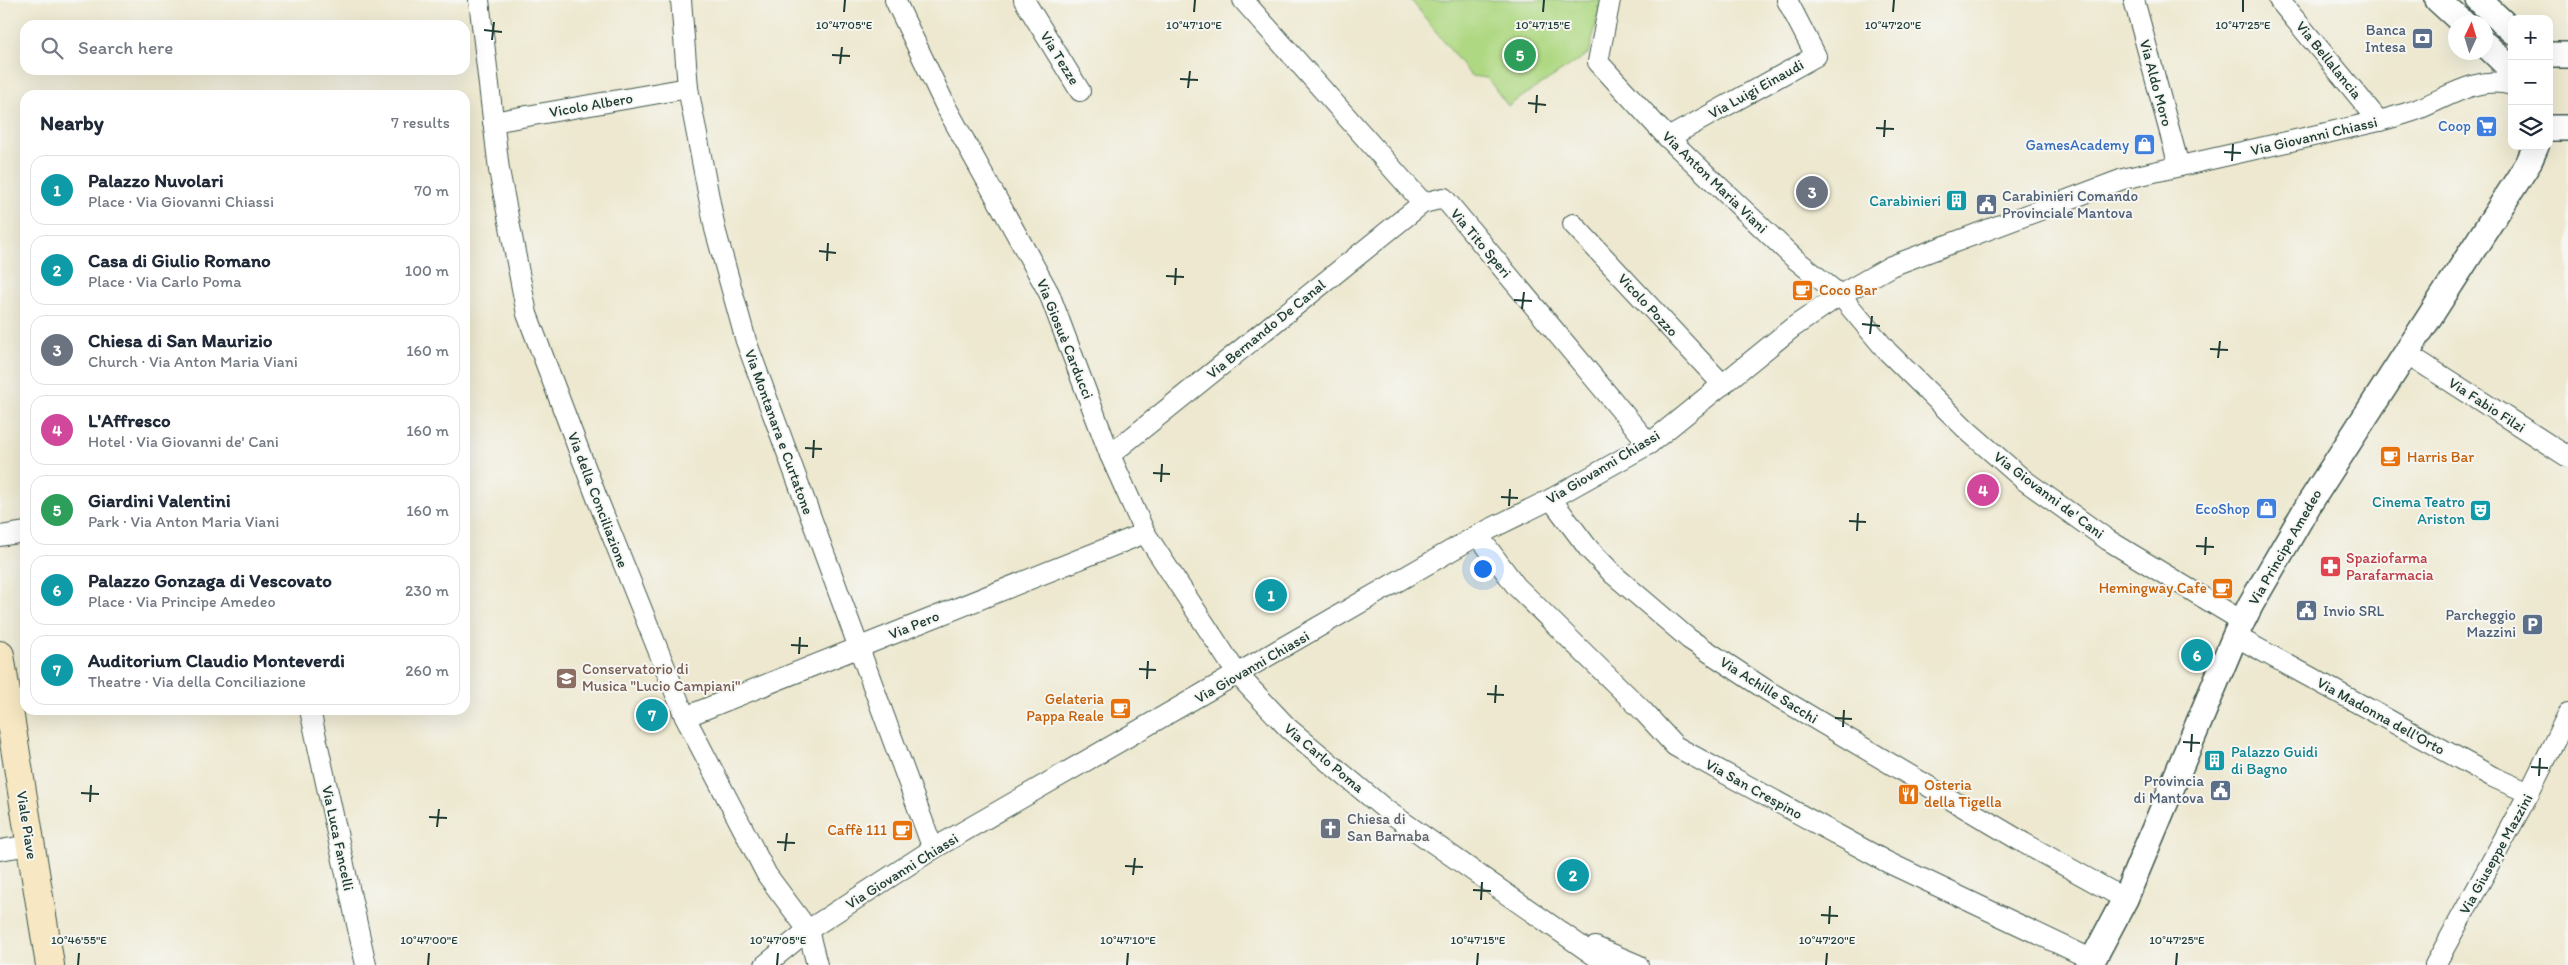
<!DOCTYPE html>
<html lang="en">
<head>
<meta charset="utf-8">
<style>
  :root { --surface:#fff; --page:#f2f2f3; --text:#1f2937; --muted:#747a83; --line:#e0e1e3; --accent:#7c3aed }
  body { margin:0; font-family:Itim,sans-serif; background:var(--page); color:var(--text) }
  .controls { position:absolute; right:15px; top:15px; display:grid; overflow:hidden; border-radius:10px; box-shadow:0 5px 20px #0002 }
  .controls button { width:45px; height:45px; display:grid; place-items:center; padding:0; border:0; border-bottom:1px solid var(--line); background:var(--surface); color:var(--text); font:25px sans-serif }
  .compass { position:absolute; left:2448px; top:15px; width:45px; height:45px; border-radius:50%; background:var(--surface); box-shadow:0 5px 20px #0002; rotate:4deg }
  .you { position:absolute; left:1482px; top:568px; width:18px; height:18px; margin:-12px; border:4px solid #fff; border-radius:50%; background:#1a73e8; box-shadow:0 0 0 8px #1a73e833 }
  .badge { display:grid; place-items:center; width:32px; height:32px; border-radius:50%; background:var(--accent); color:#fff; font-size:16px; font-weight:700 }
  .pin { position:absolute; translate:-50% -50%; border:2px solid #fff; box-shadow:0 1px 5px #0006 }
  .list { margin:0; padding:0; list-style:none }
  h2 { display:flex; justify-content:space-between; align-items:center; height:65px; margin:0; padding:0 20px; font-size:21px }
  h2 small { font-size:16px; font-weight:400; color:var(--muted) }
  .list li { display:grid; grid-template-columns:32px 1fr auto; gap:15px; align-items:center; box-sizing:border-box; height:70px; margin:0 10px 10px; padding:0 10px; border:1px solid var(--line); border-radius:15px }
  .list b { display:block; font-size:19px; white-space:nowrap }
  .list p { margin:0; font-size:16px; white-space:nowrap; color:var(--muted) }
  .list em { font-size:16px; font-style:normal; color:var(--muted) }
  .icon { flex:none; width:28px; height:28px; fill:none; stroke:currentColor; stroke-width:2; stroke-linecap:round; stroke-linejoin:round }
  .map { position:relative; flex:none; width:2568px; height:965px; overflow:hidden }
  .search { position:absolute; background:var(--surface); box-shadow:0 5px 20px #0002; left:20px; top:20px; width:450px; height:55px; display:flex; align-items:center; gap:12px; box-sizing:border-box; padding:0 18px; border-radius:15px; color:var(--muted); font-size:19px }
  .panel { position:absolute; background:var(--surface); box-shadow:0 5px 20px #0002; left:20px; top:90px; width:450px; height:625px; border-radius:15px }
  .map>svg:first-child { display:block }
  .green { fill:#afd882; stroke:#678a5b }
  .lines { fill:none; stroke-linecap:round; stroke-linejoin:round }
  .minor-casing { stroke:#3e574b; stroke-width:22 }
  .tertiary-casing { stroke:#3e574b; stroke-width:28 }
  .secondary-casing { stroke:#3e574b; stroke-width:30 }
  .minor { stroke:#fff; stroke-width:20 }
  .tertiary { stroke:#fff; stroke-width:25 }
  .secondary { stroke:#f7e8c3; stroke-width:28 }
  .ticks { fill:none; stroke:#1f3d34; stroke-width:2 }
  .labels { text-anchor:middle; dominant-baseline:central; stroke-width:4; stroke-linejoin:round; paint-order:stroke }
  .service-label { font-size:15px; fill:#4e5e75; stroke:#f6f6f2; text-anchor:end }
  .street-label { font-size:15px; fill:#1f3d34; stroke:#f6f6f2 }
  .shop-label { font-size:15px; fill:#366cbe; stroke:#f6f6f2; text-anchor:end }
  .culture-label { font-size:15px; fill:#0d838f; stroke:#f6f6f2; text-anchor:end }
  .food-label { font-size:15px; fill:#c56008; stroke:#f6f6f2; text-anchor:start }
  .health-label { font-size:15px; fill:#be3a42; stroke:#f6f6f2; text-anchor:start }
  .education-label { font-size:15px; fill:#785e54; stroke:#f6f6f2; text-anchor:start }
  .worship-label { font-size:15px; fill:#5b616d; stroke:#f6f6f2; text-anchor:start }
  .ticks-label { font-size:12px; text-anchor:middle; fill:#1f3d34; stroke:#f6f6f2; stroke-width:4; stroke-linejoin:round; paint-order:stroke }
</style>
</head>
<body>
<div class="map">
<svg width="2568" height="965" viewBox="0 0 2568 965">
  <rect width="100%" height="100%" fill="#f6f6f2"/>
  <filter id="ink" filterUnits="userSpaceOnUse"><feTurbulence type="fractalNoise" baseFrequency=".02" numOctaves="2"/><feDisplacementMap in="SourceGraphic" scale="10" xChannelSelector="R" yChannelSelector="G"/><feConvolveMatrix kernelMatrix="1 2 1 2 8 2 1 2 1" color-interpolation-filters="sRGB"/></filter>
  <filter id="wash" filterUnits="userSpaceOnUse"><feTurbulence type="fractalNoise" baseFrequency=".0096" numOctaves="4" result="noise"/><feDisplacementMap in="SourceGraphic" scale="20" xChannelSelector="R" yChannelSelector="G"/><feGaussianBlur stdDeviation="1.12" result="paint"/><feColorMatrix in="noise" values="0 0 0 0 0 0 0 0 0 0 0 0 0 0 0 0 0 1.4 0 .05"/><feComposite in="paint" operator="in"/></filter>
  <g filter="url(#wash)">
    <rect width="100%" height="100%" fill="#ede8cf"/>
    <polygon class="green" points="1411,0 1602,0 1589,53 1508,106 1487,78 1471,76"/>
  </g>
  <g filter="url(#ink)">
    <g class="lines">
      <defs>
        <g id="minor">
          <polyline points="479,0 499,170 527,314 597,498 685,717 767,875 808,930 817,965"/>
          <polyline points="681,0 688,88 715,229 746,341 933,849"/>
          <polyline points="895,0 946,107 1049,293 1110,455 1145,533 1238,675 1289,729 1386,810 1608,965"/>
          <polyline points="1024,0 1080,91"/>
          <polyline points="1243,0 1423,203"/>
          <polyline points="1610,0 1598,62 1668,138 1795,259 1840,295 1887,351 1968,431 2024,480 2108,540 2242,621"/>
          <polyline points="2134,0 2179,166"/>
          <polyline points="2279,0 2379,121"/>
          <polyline points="493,122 688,88"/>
          <polyline points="1668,138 1816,56 1787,0"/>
          <polyline points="1573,224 1723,385"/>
          <polyline points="2406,353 2568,457"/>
          <polyline points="1110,455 1423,203 1444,198 1649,444"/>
          <polyline points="1551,499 1588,548 1614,575 1689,639 1768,691 2024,843 2125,899"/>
          <polyline points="1478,535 1516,586 1643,711 1675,746 1887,862 2093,960"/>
          <polyline points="0,536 25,532"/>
          <polyline points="2235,636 2493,777 2529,793"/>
          <polyline points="310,710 366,965"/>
          <polyline points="685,717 1145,533"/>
          <polyline points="0,850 30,845"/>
          <polyline points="1595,947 1638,965"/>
          <path d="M765,965L808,930L933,849L1478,535L1551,499L1649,444L1792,328L1840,295L1891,266L2123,179L2379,121C2391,118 2404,114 2416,110C2447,98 2477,75 2512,85"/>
          <polyline points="2435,965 2529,793 2568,714"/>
        </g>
        <g id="tertiary">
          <polyline points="2438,0 2462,22"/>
          <polyline points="2479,0 2512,31"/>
          <polyline points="2486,45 2512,70"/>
          <polyline points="2549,55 2568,55"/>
          <polyline points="2549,128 2568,128"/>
          <polyline points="2090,965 2125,899 2235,636 2251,604 2309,504 2528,164 2536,146"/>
        </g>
        <polyline id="secondary" points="0,655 50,965"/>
      </defs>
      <use href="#minor" class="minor-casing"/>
      <use href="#tertiary" class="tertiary-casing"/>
      <use href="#secondary" class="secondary-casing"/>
      <use href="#minor" class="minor"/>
      <use href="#tertiary" class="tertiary"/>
      <use href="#secondary" class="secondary"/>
    </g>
  </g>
  <path class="ticks" d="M844,12L845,0M1194,12L1195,0M1543,12L1544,0M1893,12L1894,0M2243,12V0M484,30L502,32M492,40L494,22M832,55L850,56M840,64L842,47M1180,79L1198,80M1188,88L1190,71M1528,103L1546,105M1536,113L1537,95M1876,128L1894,129M1884,137L1885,120M2224,152L2241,153M2232,161L2233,144M819,251L836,253M827,261L828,243M1166,276L1184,277M1175,285L1176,268M1514,300L1532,301M1522,309L1524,292M1862,324L1880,326M1870,334L1872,316M2210,349L2228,350M2218,358L2220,341M805,448L822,449M813,458L814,440M1153,473L1170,474M1161,482L1162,464M1501,497L1518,498M1509,506L1510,489M1849,521L1866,522M1857,531L1858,513M2196,546L2214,547M2205,555L2206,537M791,645L808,646M799,654L800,637M1139,669L1156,670M1147,679L1148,661M1487,694L1504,695M1495,703L1496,685M1835,718L1852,719M1843,727L1844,710M2183,742L2200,743M2191,752L2192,734M2531,767L2548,768M2539,776L2540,758M81,793L99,794M90,802L91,785M429,817L447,818M437,827L439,809M777,842L795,843M785,851L787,833M1125,866L1143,867M1133,875L1135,858M1473,890L1491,891M1481,900L1482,882M1821,915L1838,916M1829,924L1830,906M78,965L79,953M428,965L429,953M777,965L778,953M1127,965L1128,953M1477,965L1478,953M1826,965L1827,953M2176,965L2177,953"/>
  <defs>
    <symbol id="bank-square" viewBox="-11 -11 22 22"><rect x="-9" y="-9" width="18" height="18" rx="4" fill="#5c6f8a" stroke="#f6f6f2"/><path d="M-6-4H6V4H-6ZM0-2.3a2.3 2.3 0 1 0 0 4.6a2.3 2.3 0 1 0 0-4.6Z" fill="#fff"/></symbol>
    <symbol id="supermarket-square" viewBox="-11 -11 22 22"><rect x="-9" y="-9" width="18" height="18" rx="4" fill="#3f7fe0" stroke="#f6f6f2"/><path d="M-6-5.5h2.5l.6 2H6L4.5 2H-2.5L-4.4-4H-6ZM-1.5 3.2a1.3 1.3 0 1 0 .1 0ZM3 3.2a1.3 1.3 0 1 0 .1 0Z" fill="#fff"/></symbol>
    <symbol id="shop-square" viewBox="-11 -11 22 22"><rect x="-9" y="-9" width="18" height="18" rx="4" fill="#3f7fe0" stroke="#f6f6f2"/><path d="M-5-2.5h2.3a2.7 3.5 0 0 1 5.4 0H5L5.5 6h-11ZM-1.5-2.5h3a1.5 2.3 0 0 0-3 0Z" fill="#fff"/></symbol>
    <symbol id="building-square" viewBox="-11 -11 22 22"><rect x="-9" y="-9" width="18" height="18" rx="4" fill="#0f9aa8" stroke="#f6f6f2"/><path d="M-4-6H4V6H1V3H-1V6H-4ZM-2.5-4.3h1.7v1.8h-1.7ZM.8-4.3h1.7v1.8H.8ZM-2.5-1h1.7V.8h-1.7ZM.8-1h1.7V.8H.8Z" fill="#fff"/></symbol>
    <symbol id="civic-square" viewBox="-11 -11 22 22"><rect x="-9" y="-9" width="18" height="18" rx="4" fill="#5c6f8a" stroke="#f6f6f2"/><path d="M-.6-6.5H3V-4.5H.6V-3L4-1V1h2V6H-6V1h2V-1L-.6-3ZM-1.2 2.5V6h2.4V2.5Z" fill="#fff"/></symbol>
    <symbol id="cafe-square" viewBox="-11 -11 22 22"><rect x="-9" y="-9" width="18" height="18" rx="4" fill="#e8710a" stroke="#f6f6f2"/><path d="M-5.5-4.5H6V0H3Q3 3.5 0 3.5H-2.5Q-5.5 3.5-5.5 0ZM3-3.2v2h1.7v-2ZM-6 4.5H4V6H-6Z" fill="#fff"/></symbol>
    <symbol id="theatre-square" viewBox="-11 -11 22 22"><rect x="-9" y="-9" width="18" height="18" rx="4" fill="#0f9aa8" stroke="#f6f6f2"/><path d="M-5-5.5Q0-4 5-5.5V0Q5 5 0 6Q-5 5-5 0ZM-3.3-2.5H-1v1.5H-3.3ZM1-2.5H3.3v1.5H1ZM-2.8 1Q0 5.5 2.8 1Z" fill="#fff"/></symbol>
    <symbol id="pharmacy-square" viewBox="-11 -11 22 22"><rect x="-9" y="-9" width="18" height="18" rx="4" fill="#e0444e" stroke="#f6f6f2"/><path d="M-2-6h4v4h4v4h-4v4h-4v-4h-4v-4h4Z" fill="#fff"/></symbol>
    <symbol id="parking-square" viewBox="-11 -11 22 22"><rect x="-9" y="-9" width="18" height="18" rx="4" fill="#5c6f8a" stroke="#f6f6f2"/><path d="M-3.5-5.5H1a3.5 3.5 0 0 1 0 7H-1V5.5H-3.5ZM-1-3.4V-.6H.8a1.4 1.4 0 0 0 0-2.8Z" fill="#fff"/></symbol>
    <symbol id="school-square" viewBox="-11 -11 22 22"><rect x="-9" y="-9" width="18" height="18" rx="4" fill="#8d6e63" stroke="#f6f6f2"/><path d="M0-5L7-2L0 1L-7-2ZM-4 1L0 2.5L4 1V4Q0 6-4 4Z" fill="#fff"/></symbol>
    <symbol id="restaurant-square" viewBox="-11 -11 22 22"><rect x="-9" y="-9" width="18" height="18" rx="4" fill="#e8710a" stroke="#f6f6f2"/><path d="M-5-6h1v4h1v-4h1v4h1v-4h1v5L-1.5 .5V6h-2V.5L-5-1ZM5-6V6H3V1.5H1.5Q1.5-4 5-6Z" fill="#fff"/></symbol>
    <symbol id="church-square" viewBox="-11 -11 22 22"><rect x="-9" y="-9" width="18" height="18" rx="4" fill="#6b7280" stroke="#f6f6f2"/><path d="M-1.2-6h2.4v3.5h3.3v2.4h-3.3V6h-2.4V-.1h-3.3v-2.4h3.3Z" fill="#fff"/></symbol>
  </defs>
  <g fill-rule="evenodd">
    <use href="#bank-square" x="2410" y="26" width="25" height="25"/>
    <use href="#supermarket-square" x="2474" y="114" width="25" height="25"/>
    <use href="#shop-square" x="2132" y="132" width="25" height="25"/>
    <use href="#building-square" x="1944" y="188" width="25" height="25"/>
    <use href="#civic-square" x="1974" y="192" width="25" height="25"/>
    <use href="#cafe-square" x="1790" y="278" width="25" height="25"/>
    <use href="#cafe-square" x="2378" y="444" width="25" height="25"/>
    <use href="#shop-square" x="2254" y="496" width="25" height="25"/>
    <use href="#theatre-square" x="2468" y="498" width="25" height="25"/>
    <use href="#pharmacy-square" x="2318" y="554" width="25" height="25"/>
    <use href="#cafe-square" x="2210" y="576" width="25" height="25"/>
    <use href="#civic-square" x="2294" y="598" width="25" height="25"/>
    <use href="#parking-square" x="2520" y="612" width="25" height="25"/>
    <use href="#school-square" x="554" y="666" width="25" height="25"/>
    <use href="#cafe-square" x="1108" y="696" width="25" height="25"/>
    <use href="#building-square" x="2202" y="748" width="25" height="25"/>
    <use href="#civic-square" x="2208" y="778" width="25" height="25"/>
    <use href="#restaurant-square" x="1896" y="782" width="25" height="25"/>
    <use href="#church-square" x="1318" y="816" width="25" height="25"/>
    <use href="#cafe-square" x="890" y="818" width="25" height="25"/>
  </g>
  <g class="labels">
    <g class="service-label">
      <text x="2406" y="30">Banca<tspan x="2406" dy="17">Intesa</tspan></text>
      <text x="2002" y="196" text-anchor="start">Carabinieri Comando<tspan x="2002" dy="17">Provinciale Mantova</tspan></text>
      <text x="2323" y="611" text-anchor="start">Invio SRL</text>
      <text x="2516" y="615">Parcheggio<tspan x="2516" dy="17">Mazzini</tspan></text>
      <text x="2204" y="781">Provincia<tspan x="2204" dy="17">di Mantova</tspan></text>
    </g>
    <g class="street-label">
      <text transform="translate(1060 58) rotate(58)">Via Tezze</text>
      <text transform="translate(2329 60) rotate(51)">Via Bellalancia</text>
      <text transform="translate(2156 83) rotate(75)">Via Aldo Moro</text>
      <text transform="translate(1756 89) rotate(-29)">Via Luigi Einaudi</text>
      <text transform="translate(591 105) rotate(-10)">Vicolo Albero</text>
      <text transform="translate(2314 136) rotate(-13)">Via Giovanni Chiassi</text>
      <text transform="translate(1715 182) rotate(44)">Via Anton Maria Viani</text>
      <text transform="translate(1481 243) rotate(50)">Via Tito Speri</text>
      <text transform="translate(1648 305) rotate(47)">Vicolo Pozzo</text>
      <text transform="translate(1266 329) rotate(-39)">Via Bernando De Canal</text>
      <text transform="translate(1065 339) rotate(68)">Via Giosuè Carducci</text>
      <text transform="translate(2487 405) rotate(33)">Via Fabio Filzi</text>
      <text transform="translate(779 432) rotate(70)">Via Montanara e Curtatone</text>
      <text transform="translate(1603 467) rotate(-31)">Via Giovanni Chiassi</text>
      <text transform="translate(2049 495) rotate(37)">Via Giovanni de' Cani</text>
      <text transform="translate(598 500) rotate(69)">Via della Conciliazione</text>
      <text transform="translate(2285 547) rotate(-60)">Via Principe Amedeo</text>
      <text transform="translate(914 625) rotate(-22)">Via Pero</text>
      <text transform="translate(1252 667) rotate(-30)">Via Giovanni Chiassi</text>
      <text transform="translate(1769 690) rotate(32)">Via Achille Sacchi</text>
      <text transform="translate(2381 716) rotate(29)">Via Madonna dell'Orto</text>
      <text transform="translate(1324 758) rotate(40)">Via Carlo Poma</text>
      <text transform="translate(1754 789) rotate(29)">Via San Crespino</text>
      <text transform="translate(27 825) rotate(81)">Viale Piave</text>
      <text transform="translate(338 838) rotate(78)">Via Luca Fancelli</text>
      <text transform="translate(2496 854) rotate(-61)">Via Giuseppe Mazzini</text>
      <text transform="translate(902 871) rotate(-32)">Via Giovanni Chiassi</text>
    </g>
    <g class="shop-label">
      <text x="2471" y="126">Coop</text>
      <text x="2129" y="145">GamesAcademy</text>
      <text x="2250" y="509">EcoShop</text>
    </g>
    <g class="culture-label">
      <text x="1941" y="201">Carabinieri</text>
      <text x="2465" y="502">Cinema Teatro<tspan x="2465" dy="17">Ariston</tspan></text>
      <text x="2231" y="752" text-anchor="start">Palazzo Guidi<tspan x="2231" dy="17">di Bagno</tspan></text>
    </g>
    <g class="food-label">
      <text x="1819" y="290">Coco Bar</text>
      <text x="2407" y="457">Harris Bar</text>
      <text x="2207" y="588" text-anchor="end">Hemingway Cafe</text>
      <text x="1104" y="699" text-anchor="end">Gelateria<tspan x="1104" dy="17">Pappa Reale</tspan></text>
      <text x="1924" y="785">Osteria<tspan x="1924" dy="17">della Tigella</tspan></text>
      <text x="887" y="830" text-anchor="end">Caffè 111</text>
    </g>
    <g class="health-label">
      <text x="2346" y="558">Spaziofarma<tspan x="2346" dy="17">Parafarmacia</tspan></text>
    </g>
    <g class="education-label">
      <text x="582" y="669">Conservatorio di<tspan x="582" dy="17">Musica "Lucio Campiani"</tspan></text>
    </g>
    <g class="worship-label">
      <text x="1347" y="819">Chiesa di<tspan x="1347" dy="17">San Barnaba</tspan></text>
    </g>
  </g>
  <g class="ticks-label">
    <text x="844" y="29">10°47'05"E</text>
    <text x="1194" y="29">10°47'10"E</text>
    <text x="1543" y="29">10°47'15"E</text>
    <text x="1893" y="29">10°47'20"E</text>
    <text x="2243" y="29">10°47'25"E</text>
    <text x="79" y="944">10°46'55"E</text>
    <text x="429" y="944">10°47'00"E</text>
    <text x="778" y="944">10°47'05"E</text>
    <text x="1128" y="944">10°47'10"E</text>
    <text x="1478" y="944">10°47'15"E</text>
    <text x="1827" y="944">10°47'20"E</text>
    <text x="2177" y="944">10°47'25"E</text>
  </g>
</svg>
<div class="controls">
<button>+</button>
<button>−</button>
<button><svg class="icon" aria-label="layers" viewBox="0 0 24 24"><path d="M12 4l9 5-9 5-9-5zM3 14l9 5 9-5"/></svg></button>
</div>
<svg class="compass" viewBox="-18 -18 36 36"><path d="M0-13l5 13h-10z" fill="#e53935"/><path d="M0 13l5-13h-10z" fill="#747a83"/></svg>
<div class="you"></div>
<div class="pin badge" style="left:1271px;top:595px;background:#0f9aa8">1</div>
<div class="pin badge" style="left:1573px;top:875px;background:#0f9aa8">2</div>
<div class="pin badge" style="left:1812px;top:192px;background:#6b7280">3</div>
<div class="pin badge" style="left:1983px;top:490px;background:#d1479c">4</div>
<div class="pin badge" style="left:1520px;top:55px;background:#2e9e5b">5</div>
<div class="pin badge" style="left:2197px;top:655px;background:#0f9aa8">6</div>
<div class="pin badge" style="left:652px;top:715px;background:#0f9aa8">7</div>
<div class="search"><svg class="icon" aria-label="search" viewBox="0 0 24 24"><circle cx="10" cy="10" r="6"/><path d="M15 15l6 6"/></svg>Search here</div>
<section class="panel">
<h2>Nearby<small>7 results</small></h2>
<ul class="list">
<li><span class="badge" style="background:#0f9aa8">1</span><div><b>Palazzo Nuvolari</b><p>Place · Via Giovanni Chiassi</p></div><em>70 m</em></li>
<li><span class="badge" style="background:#0f9aa8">2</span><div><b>Casa di Giulio Romano</b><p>Place · Via Carlo Poma</p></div><em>100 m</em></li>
<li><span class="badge" style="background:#6b7280">3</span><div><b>Chiesa di San Maurizio</b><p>Church · Via Anton Maria Viani</p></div><em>160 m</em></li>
<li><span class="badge" style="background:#d1479c">4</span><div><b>L'Affresco</b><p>Hotel · Via Giovanni de' Cani</p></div><em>160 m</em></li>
<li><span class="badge" style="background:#2e9e5b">5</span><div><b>Giardini Valentini</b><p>Park · Via Anton Maria Viani</p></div><em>160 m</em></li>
<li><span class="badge" style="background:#0f9aa8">6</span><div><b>Palazzo Gonzaga di Vescovato</b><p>Place · Via Principe Amedeo</p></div><em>230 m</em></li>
<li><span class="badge" style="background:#0f9aa8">7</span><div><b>Auditorium Claudio Monteverdi</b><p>Theatre · Via della Conciliazione</p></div><em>260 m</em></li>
</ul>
</section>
</div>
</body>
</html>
